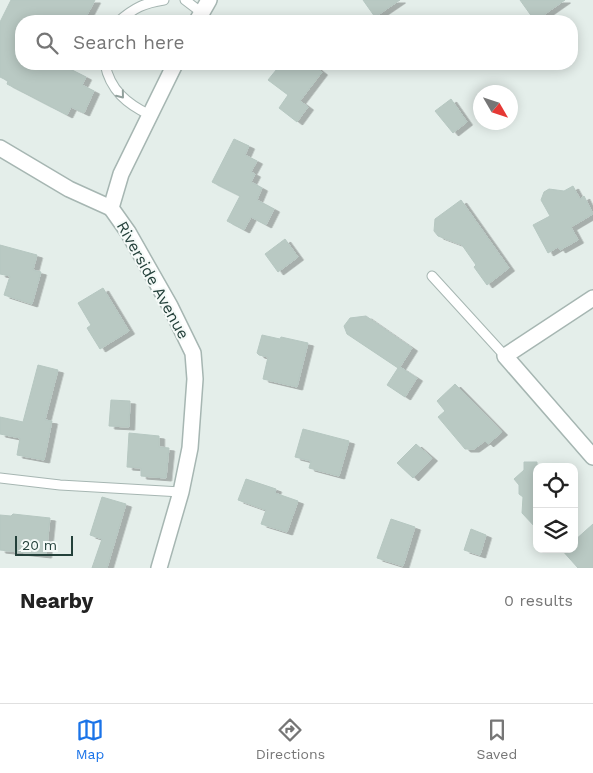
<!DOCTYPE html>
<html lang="en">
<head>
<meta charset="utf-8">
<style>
  :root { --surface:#fff; --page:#f2f2f2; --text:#222; --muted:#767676; --line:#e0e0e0; --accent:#1a73e8 }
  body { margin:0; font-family:"Work Sans",sans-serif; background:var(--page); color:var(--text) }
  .controls { position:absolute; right:15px; bottom:15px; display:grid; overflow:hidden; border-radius:10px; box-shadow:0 2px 12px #0003 }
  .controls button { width:45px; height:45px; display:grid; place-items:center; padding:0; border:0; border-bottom:1px solid var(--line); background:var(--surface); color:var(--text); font:25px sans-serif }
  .compass { position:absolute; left:473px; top:85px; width:45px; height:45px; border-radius:50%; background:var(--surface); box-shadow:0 2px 12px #0003; rotate:129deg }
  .scale { position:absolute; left:15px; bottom:12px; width:58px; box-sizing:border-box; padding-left:5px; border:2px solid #23403a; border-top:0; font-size:14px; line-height:18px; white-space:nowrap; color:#23403a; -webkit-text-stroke:4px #f5faf8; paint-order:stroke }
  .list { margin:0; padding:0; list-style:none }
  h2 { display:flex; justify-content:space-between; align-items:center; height:65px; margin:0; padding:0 20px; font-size:21px }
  h2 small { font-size:16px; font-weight:400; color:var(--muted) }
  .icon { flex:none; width:28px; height:28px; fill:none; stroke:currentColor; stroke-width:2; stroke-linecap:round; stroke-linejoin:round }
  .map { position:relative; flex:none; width:593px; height:568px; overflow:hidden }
  .search { position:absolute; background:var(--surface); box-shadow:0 2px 12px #0003; left:15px; right:15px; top:15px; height:55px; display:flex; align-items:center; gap:12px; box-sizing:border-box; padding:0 18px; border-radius:20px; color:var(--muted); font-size:19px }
  .sheet { height:135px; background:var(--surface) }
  nav { display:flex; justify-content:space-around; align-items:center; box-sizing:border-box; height:70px; border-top:1px solid var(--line); background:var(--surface); font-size:14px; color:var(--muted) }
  nav a { display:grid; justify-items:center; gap:2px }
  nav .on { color:var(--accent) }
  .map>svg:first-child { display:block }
  .building { fill:#b9c9c3; stroke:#b6c7c1; filter:url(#shadow) }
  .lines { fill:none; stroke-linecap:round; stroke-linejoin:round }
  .service-casing { stroke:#a6b6b2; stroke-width:11 }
  .minor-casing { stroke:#a6b6b2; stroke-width:18 }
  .tertiary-casing { stroke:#a6b6b2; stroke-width:18 }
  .service { stroke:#fff; stroke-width:9 }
  .minor { stroke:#fff; stroke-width:15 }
  .tertiary { stroke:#fff; stroke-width:15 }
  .oneway { stroke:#91a09c }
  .labels { text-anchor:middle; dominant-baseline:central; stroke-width:4; stroke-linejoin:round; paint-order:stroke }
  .street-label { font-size:16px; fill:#23403a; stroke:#f5faf8 }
</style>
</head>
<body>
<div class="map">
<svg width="593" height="568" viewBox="0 0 593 568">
  <defs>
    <filter id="shadow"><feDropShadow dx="5.5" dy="3" stdDeviation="0" flood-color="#0004"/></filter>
  </defs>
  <rect width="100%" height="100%" fill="#e4eeea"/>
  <g class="building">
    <polygon points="11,0 95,0 84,21 21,21 21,64 60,64 86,77 82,85 94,91 84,113 71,107 67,115 7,84 8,81 0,77 0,22"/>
    <polygon points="363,0 400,0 375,17"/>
    <polygon points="520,0 565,0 535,21"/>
    <polygon points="281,64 312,64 322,72 300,101 308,107 297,122 279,108 288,95 268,80"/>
    <polygon points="451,99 467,122 453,133 435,111"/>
    <polygon points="234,139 249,146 245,155 257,161 251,172 255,174 251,182 262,188 257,200 274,209 266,225 251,217 244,230 227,221 240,196 212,182"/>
    <polygon points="573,186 580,199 584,196 593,214 571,227 578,240 560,250 558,247 548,253 533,225 550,216 541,200 544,192 549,189 564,191"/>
    <polygon points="461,200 509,268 487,285 474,267 476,265 462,245 438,236 434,231 435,219"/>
    <polygon points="285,239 298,257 278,272 265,254"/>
    <polygon points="0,245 37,255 33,270 41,272 32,304 4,295 10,276 0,274"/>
    <polygon points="103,288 129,331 100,349 87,328 91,325 78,303"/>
    <polygon points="366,316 412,348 400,367 417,378 405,397 387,385 398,368 347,334 344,326 350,318"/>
    <polygon points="262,335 280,339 281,337 308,343 297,387 263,379 268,357 259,355 257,353"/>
    <polygon points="38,365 58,370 45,420 52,421 44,460 17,455 20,438 0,434 0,417 23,422"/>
    <polygon points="455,384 502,432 488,444 485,441 474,449 465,449 438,417 445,411 437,401"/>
    <polygon points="111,400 130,401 129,427 109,426"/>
    <polygon points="303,429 349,441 339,476 309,468 311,461 295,457"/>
    <polygon points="129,433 159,436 159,447 169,448 166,478 141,476 141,468 127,467"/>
    <polygon points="416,444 432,458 413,478 397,463"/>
    <polygon points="524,462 537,462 537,529 522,513 523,497 519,494 519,485 514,479 524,470"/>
    <polygon points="246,479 276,489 275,493 298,501 287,532 261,524 266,510 238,500"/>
    <polygon points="102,497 126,504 107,568 92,568 102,539 90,535"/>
    <polygon points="13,514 50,518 46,555 0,550 0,515 11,516"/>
    <polygon points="391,519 415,527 403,566 377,558"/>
    <polygon points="593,524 593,568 578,568 561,549 574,549 574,541"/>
    <polygon points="471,529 486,535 480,555 464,550"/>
  </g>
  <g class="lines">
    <defs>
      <g id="service">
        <polyline points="185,0 202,13"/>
        <path d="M119,21C134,8 144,3 164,0"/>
        <path d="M105,64C110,90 127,104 150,115"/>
        <polyline points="432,276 505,356"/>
        <polyline points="0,478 60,485 181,492"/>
      </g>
      <g id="minor">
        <polyline points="0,148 69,189 111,208"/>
        <polyline points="593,298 505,356 593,457"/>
      </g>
      <g id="tertiary">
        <polyline points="197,21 209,0"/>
        <polyline points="159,568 181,492 190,448 195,379 193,353 170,306 128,232 111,208 121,174 175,64"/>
      </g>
    </defs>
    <use href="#service" class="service-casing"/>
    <use href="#minor" class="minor-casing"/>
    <use href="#tertiary" class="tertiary-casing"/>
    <use href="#service" class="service"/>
    <use href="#minor" class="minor"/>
    <use href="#tertiary" class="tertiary"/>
  </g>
  <defs><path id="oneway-chevron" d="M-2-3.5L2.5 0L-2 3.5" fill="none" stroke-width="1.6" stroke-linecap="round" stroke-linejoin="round" transform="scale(1.25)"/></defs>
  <use class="oneway" href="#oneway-chevron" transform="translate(121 95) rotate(51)"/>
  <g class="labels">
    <g class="street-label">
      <text transform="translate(153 280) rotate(61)">Riverside Avenue</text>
    </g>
  </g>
</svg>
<div class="controls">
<button><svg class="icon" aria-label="locate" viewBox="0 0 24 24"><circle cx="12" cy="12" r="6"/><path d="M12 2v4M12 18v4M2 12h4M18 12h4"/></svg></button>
<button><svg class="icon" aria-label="layers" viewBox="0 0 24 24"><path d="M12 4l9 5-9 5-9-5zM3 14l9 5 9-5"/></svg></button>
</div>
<svg class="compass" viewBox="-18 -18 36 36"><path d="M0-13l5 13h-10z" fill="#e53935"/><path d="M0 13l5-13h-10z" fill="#767676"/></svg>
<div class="scale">20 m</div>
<div class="search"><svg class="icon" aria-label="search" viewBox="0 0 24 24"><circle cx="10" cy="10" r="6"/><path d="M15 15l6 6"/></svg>Search here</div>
</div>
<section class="sheet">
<h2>Nearby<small>0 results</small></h2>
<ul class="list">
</ul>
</section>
<nav>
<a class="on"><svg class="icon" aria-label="map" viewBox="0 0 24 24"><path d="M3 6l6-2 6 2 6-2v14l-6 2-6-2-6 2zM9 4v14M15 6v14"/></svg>Map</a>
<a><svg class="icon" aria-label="directions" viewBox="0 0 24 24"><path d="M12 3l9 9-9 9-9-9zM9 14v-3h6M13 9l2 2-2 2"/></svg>Directions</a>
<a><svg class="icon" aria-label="saved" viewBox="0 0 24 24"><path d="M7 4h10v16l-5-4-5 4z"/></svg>Saved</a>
</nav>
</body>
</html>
